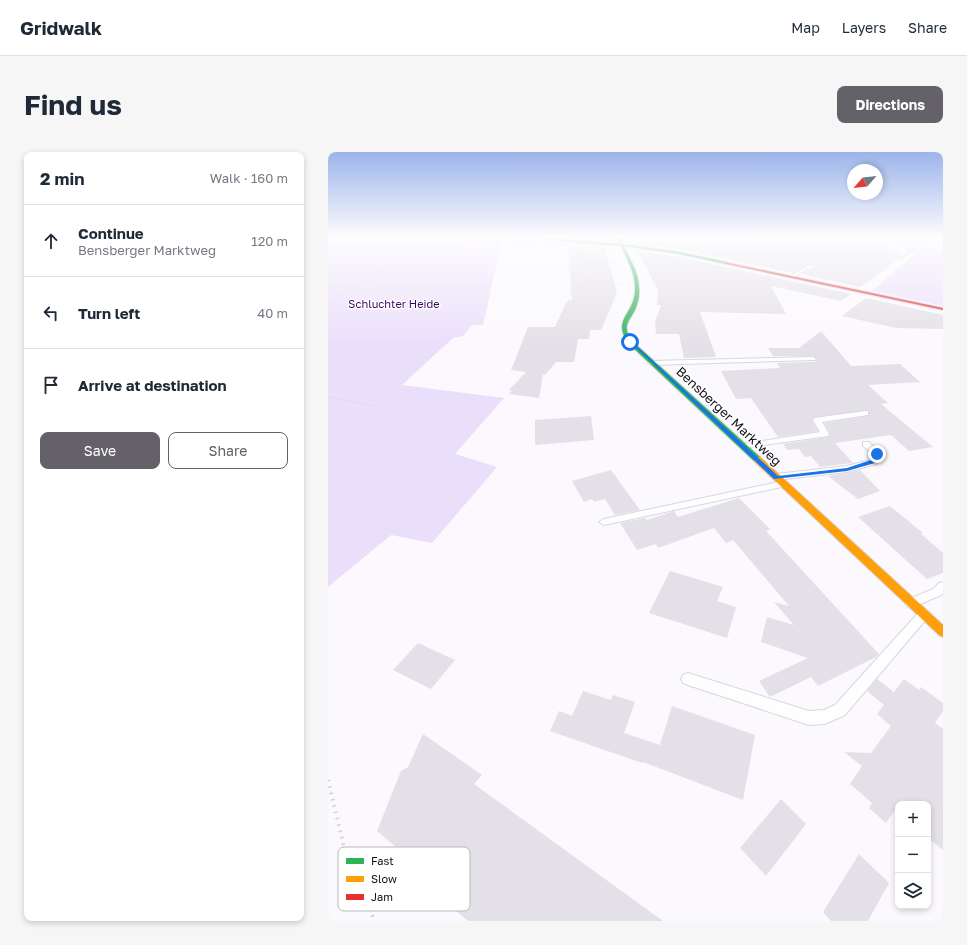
<!DOCTYPE html>
<html lang="en">
<head>
<meta charset="utf-8">
<style>
  :root { --surface:#fff; --page:#f6f6f7; --text:#1f2937; --muted:#747a83; --line:#e0e1e3; --accent:#646169 }
  body { margin:0; font-family:"Golos Text",sans-serif; background:var(--page); color:var(--text) }
  .controls { position:absolute; right:12px; bottom:12px; display:grid; overflow:hidden; border-radius:8px; box-shadow:0 2px 6px #0003 }
  .controls button { width:36px; height:36px; display:grid; place-items:center; padding:0; border:0; border-bottom:1px solid var(--line); background:var(--surface); color:var(--text); font:20px sans-serif }
  .compass { position:absolute; left:519px; top:12px; width:36px; height:36px; border-radius:50%; background:var(--surface); box-shadow:0 2px 6px #0003; rotate:243deg }
  .stop { position:absolute; width:12px; height:12px; margin:-9px; border:3px solid #1a73e8; border-radius:50%; background:#fff }
  .stop.end { background:#1a73e8; border-color:#fff; box-shadow:0 1px 4px #0008 }
  .list { margin:0; padding:0; list-style:none }
  h2 { display:flex; justify-content:space-between; align-items:center; height:52px; margin:0; padding:0 16px; font-size:17px }
  h2 small { font-size:13px; font-weight:400; color:var(--muted) }
  .list li { display:grid; grid-template-columns:26px 1fr auto; gap:12px; align-items:center; box-sizing:border-box; height:72px; padding:0 16px; border-top:1px solid var(--line) }
  .list b { display:block; font-size:15px; white-space:nowrap }
  .list p { margin:0; font-size:13px; white-space:nowrap; color:var(--muted) }
  .list em { font-size:13px; font-style:normal; color:var(--muted) }
  .actions { display:flex; gap:8px; padding:12px 16px }
  .actions a { flex:1; padding:9px 0; border:1px solid var(--accent); border-radius:8px; text-align:center; font-size:14px; color:var(--accent) }
  .actions .main { background:var(--accent); color:#fff }
  .icon { flex:none; width:22px; height:22px; fill:none; stroke:currentColor; stroke-width:2; stroke-linecap:round; stroke-linejoin:round }
  .map { position:relative; flex:none; width:615px; height:769px; overflow:hidden; border-radius:8px }
  header { display:flex; align-items:center; gap:24px; box-sizing:border-box; height:56px; padding:0 20px; background:var(--surface); border-bottom:1px solid var(--line) }
  header strong { font-size:19px }
  nav { display:flex; gap:22px; margin-inline-start:auto; font-size:14px }
  .intro { display:flex; align-items:center; justify-content:space-between; box-sizing:border-box; height:96px; padding:0 24px }
  h1 { margin:0; font-size:28px }
  .button { padding:10px 18px; border-radius:8px; background:var(--accent); color:#fff; font-size:14px; font-weight:700 }
  main { display:flex; gap:24px; padding:0 24px }
  aside { flex:1; background:var(--surface); border-radius:8px; box-shadow:0 2px 6px #0003 }
  .map>svg:first-child { display:block }
  .green { fill:#eadffa }
  .building { fill:#e3e0e7 }
  .lines { fill:none; stroke-linecap:round; stroke-linejoin:round }
  .lane-casing { stroke:#d9d6dd; stroke-width:2 }
  .street-casing { stroke:#d9d6dd; stroke-width:2 }
  .fast-casing { stroke:#d9d6dd; stroke-width:2 }
  .slow-casing { stroke:#d9d6dd; stroke-width:2 }
  .jam-casing { stroke:#d9d6dd; stroke-width:2 }
  .path-far2 { stroke:#d2d1d3; stroke-width:1; stroke-dasharray:0.5 1; stroke-linecap:butt }
  .path-far1 { stroke:#d2d1d3; stroke-width:1.5; stroke-dasharray:0.5 1.5; stroke-linecap:butt }
  .path { stroke:#d2d1d3; stroke-width:4; stroke-dasharray:1.5 5; stroke-linecap:butt }
  .lane { fill:#fefeff; fill-rule:evenodd }
  .street { fill:#fefeff; fill-rule:evenodd }
  .fast { fill:#30b455; fill-rule:evenodd }
  .slow { fill:#ff9f0a; fill-rule:evenodd }
  .jam { fill:#e5322d; fill-rule:evenodd }
  .route { fill:#1a73e8 }
  .labels { text-anchor:middle; dominant-baseline:central; stroke-width:3; stroke-linejoin:round; paint-order:stroke }
  .far-park-label { font-size:11px; fill:#3e0968; stroke:#fff }
  .street-label { font-size:13px; fill:#130f19; stroke:#fff }
  .key { fill:#fff; stroke:#b8b7ba; stroke-width:1 }
  .key-label { font-size:11px; fill:#130f19 }
</style>
</head>
<body>
<header>
<strong>Gridwalk</strong>
<nav><a>Map</a><a>Layers</a><a>Share</a></nav>
</header>
<div class="intro"><h1>Find us</h1><a class="button">Directions</a></div>
<main>
<aside>
<h2>2 min<small>Walk · 160 m</small></h2>
<ul class="list">
<li><svg class="icon" aria-label="ahead" viewBox="0 0 24 24"><path d="M12 20V5M6 11l6-6 6 6"/></svg><div><b>Continue</b><p>Bensberger Marktweg</p></div><em>120 m</em></li>
<li><svg class="icon" aria-label="left" viewBox="0 0 24 24"><path d="M17 20v-9H6M10 6l-5 5 5 5"/></svg><div><b>Turn left</b></div><em>40 m</em></li>
<li><svg class="icon" aria-label="arrive" viewBox="0 0 24 24"><path d="M6 21V4h12l-3 4 3 4H6"/></svg><div><b>Arrive at destination</b></div></li>
</ul>
<div class="actions"><a class="main">Save</a><a>Share</a></div>
</aside>
<div class="map">
<svg width="615" height="769" viewBox="0 0 615 769">
  <rect width="100%" height="100%" fill="#fbf9fd"/>
  <g class="green">
    <polygon points="0,85 175,85 155,173 144,173 135,184 125,186 74,233 176,246 127,302 169,315 104,391 63,383 0,435"/>
    <polygon points="595,95 615,97 615,154 544,139"/>
  </g>
  <g class="building">
    <polygon points="365,85 403,92 412,85 557,85 559,92 572,104 579,103 580,98 568,87 568,85 604,85 573,109 569,108 532,135 473,122 486,115 486,113 482,112 465,121 351,97 306,91 305,89 346,91 352,88"/>
    <polygon points="240,95 277,97 289,141 273,178 262,178 261,187 250,187 246,210 228,210 217,223 215,222 211,246 181,242 184,239 181,238 198,220 183,218 200,175 227,175 239,149 244,148"/>
    <polygon points="310,99 351,105 523,142 513,149 443,134 458,162 372,160 388,205 356,206 351,182 328,182 327,170 333,153 329,153 330,139"/>
    <polygon points="538,146 615,163 615,177 568,176 514,164"/>
    <polygon points="493,179 523,214 572,212 592,230 540,233 560,251 553,252 605,295 581,299 563,283 507,291 525,311 492,315 483,304 477,305 471,297 459,298 455,292 500,285 502,281 496,271 540,264 541,258 486,265 484,269 490,279 450,285 423,246 408,247 393,219 452,216 449,211 487,210 489,207 485,204 445,204 440,196 471,196"/>
    <polygon points="263,264 266,288 207,293 207,268"/>
    <polygon points="283,318 312,358 287,363 277,347 266,350 264,347 256,350 244,329"/>
    <polygon points="532,318 552,339 530,347 500,324 519,321"/>
    <polygon points="411,346 442,377 438,379 551,502 548,505 490,534 483,525 442,545 431,529 480,506 433,490 439,465 466,473 446,450 461,454 405,388 398,391 386,376 330,396 328,392 309,398 292,371 317,366 319,368 346,359 350,365"/>
    <polygon points="562,354 595,381 593,382 615,401 615,421 599,427 530,365"/>
    <polygon points="342,419 395,435 389,449 408,455 399,486 321,461"/>
    <polygon points="90,491 127,508 103,537 65,518"/>
    <polygon points="549,527 566,540 576,527 591,538 593,535 615,551 615,559 607,571 615,577 615,698 600,686 600,652 570,652 570,661 567,658 558,671 541,656 544,651 522,632 534,614 516,600 543,601 563,574 549,562 556,553 539,539"/>
    <polygon points="255,539 283,548 285,543 307,550 296,581 332,593 344,554 427,583 415,648 315,610 314,611 222,579 231,559 244,564"/>
    <polygon points="95,582 154,623 146,632 335,769 140,769 62,702 68,695 49,679 73,619 80,615"/>
    <polygon points="453,647 478,672 438,724 412,696"/>
    <polygon points="531,702 561,731 540,769 503,769 495,760"/>
  </g>
  <g class="lines">
    <defs>
      <g id="lane">
        <polygon points="224,90 294,95 296,96 294,97 224,92 183,93"/>
        <polygon points="482,113 485,114 464,126 460,125"/>
        <polygon points="485,205 488,207 487,208 323,213 320,211 323,209"/>
        <polygon points="537,259 540,259 540,263 494,270 501,282 500,284 414,296 410,294 414,292 492,280 485,268 486,266"/>
        <polygon points="535,290 541,290 553,302 548,312 519,320 448,328 444,325 448,322 519,314 542,308 545,302 535,294"/>
        <polygon points="455,329 459,332 458,334 276,373 271,370 276,367"/>
        <polygon points="615,430 615,441 613,443 583,456 579,454 577,451 579,448 605,437 611,431"/>
        <polygon points="596,457 600,459 602,462 600,465 517,563 497,572 481,573 360,533 355,531 353,527 355,523 360,521 481,559 496,558 507,553 592,459"/>
      </g>
      <polygon id="street" points="558,85 566,85 566,88 578,98 578,102 572,102 560,91"/>
      <path id="fast" d="M208,85L292,92L290,85H293L295,92L351,100L399,110L398,112L351,102L296,94C302,108 311,121 311,136C312,143 310,151 307,158C300,171 294,174 304,189L432,305V309H426L300,191C283,166 308,162 307,136C307,121 299,107 293,94L190,85Z"/>
      <polygon id="slow" points="426,305 432,305 615,473 615,485 611,483 426,309"/>
      <polygon id="jam" points="397,110 615,156 615,158 398,112"/>
    </defs>
    <use href="#lane" class="lane-casing"/>
    <use href="#street" class="street-casing"/>
    <use href="#fast" class="fast-casing"/>
    <use href="#slow" class="slow-casing"/>
    <use href="#jam" class="jam-casing"/>
    <g class="path-far2">
      <polyline points="0,95 173,88"/>
      <polyline points="39,130 61,115 88,91"/>
      <polyline points="262,130 261,126 242,121 239,113 286,111"/>
    </g>
    <g class="path-far1">
      <polyline points="262,129 263,132 294,132"/>
      <polyline points="243,144 243,135 263,133"/>
      <polyline points="0,151 16,140 41,129"/>
      <polyline points="0,245 47,254"/>
    </g>
    <polyline class="path" points="0,628 20,712 47,769"/>
    <use href="#lane" class="lane"/>
    <use href="#street" class="street"/>
    <use href="#fast" class="fast"/>
    <use href="#slow" class="slow"/>
    <use href="#jam" class="jam"/>
  </g>
  <linearGradient id="sky" x2="0" y2="1"><stop stop-color="#9cb4ea"/><stop offset="0.44" stop-color="#fdfcfe"/><stop offset="1" stop-color="#fdfcfe" stop-opacity="0"/></linearGradient>
  <rect width="615" height="193" fill="url(#sky)"/>
  <polygon class="route" points="301,189 303,189 450,324 519,316 543,308 547,301 552,302 547,311 519,319 446,327"/>
  <g class="labels">
    <g class="far-park-label">
      <text x="66" y="151">Schluchter Heide</text>
    </g>
    <g class="street-label">
      <text transform="translate(401 264) rotate(43)">Bensberger Marktweg</text>
    </g>
  </g>
  <rect x="10" y="695" width="132" height="64" rx="6" class="key"/>
  <rect x="18" y="706" width="18" height="6" fill="#30b455"/>
  <rect x="18" y="724" width="18" height="6" fill="#ff9f0a"/>
  <rect x="18" y="742" width="18" height="6" fill="#e5322d"/>
  <g class="key-label">
    <text x="43" y="713">Fast</text>
    <text x="43" y="731">Slow</text>
    <text x="43" y="749">Jam</text>
  </g>
</svg>
<div class="controls">
<button>+</button>
<button>−</button>
<button><svg class="icon" aria-label="layers" viewBox="0 0 24 24"><path d="M12 4l9 5-9 5-9-5zM3 14l9 5 9-5"/></svg></button>
</div>
<svg class="compass" viewBox="-18 -18 36 36"><path d="M0-13l5 13h-10z" fill="#e53935"/><path d="M0 13l5-13h-10z" fill="#747a83"/></svg>
<div class="stop" style="left:302px;top:190px"></div>
<div class="stop end" style="left:549px;top:302px"></div>
</div>
</main>
</body>
</html>
